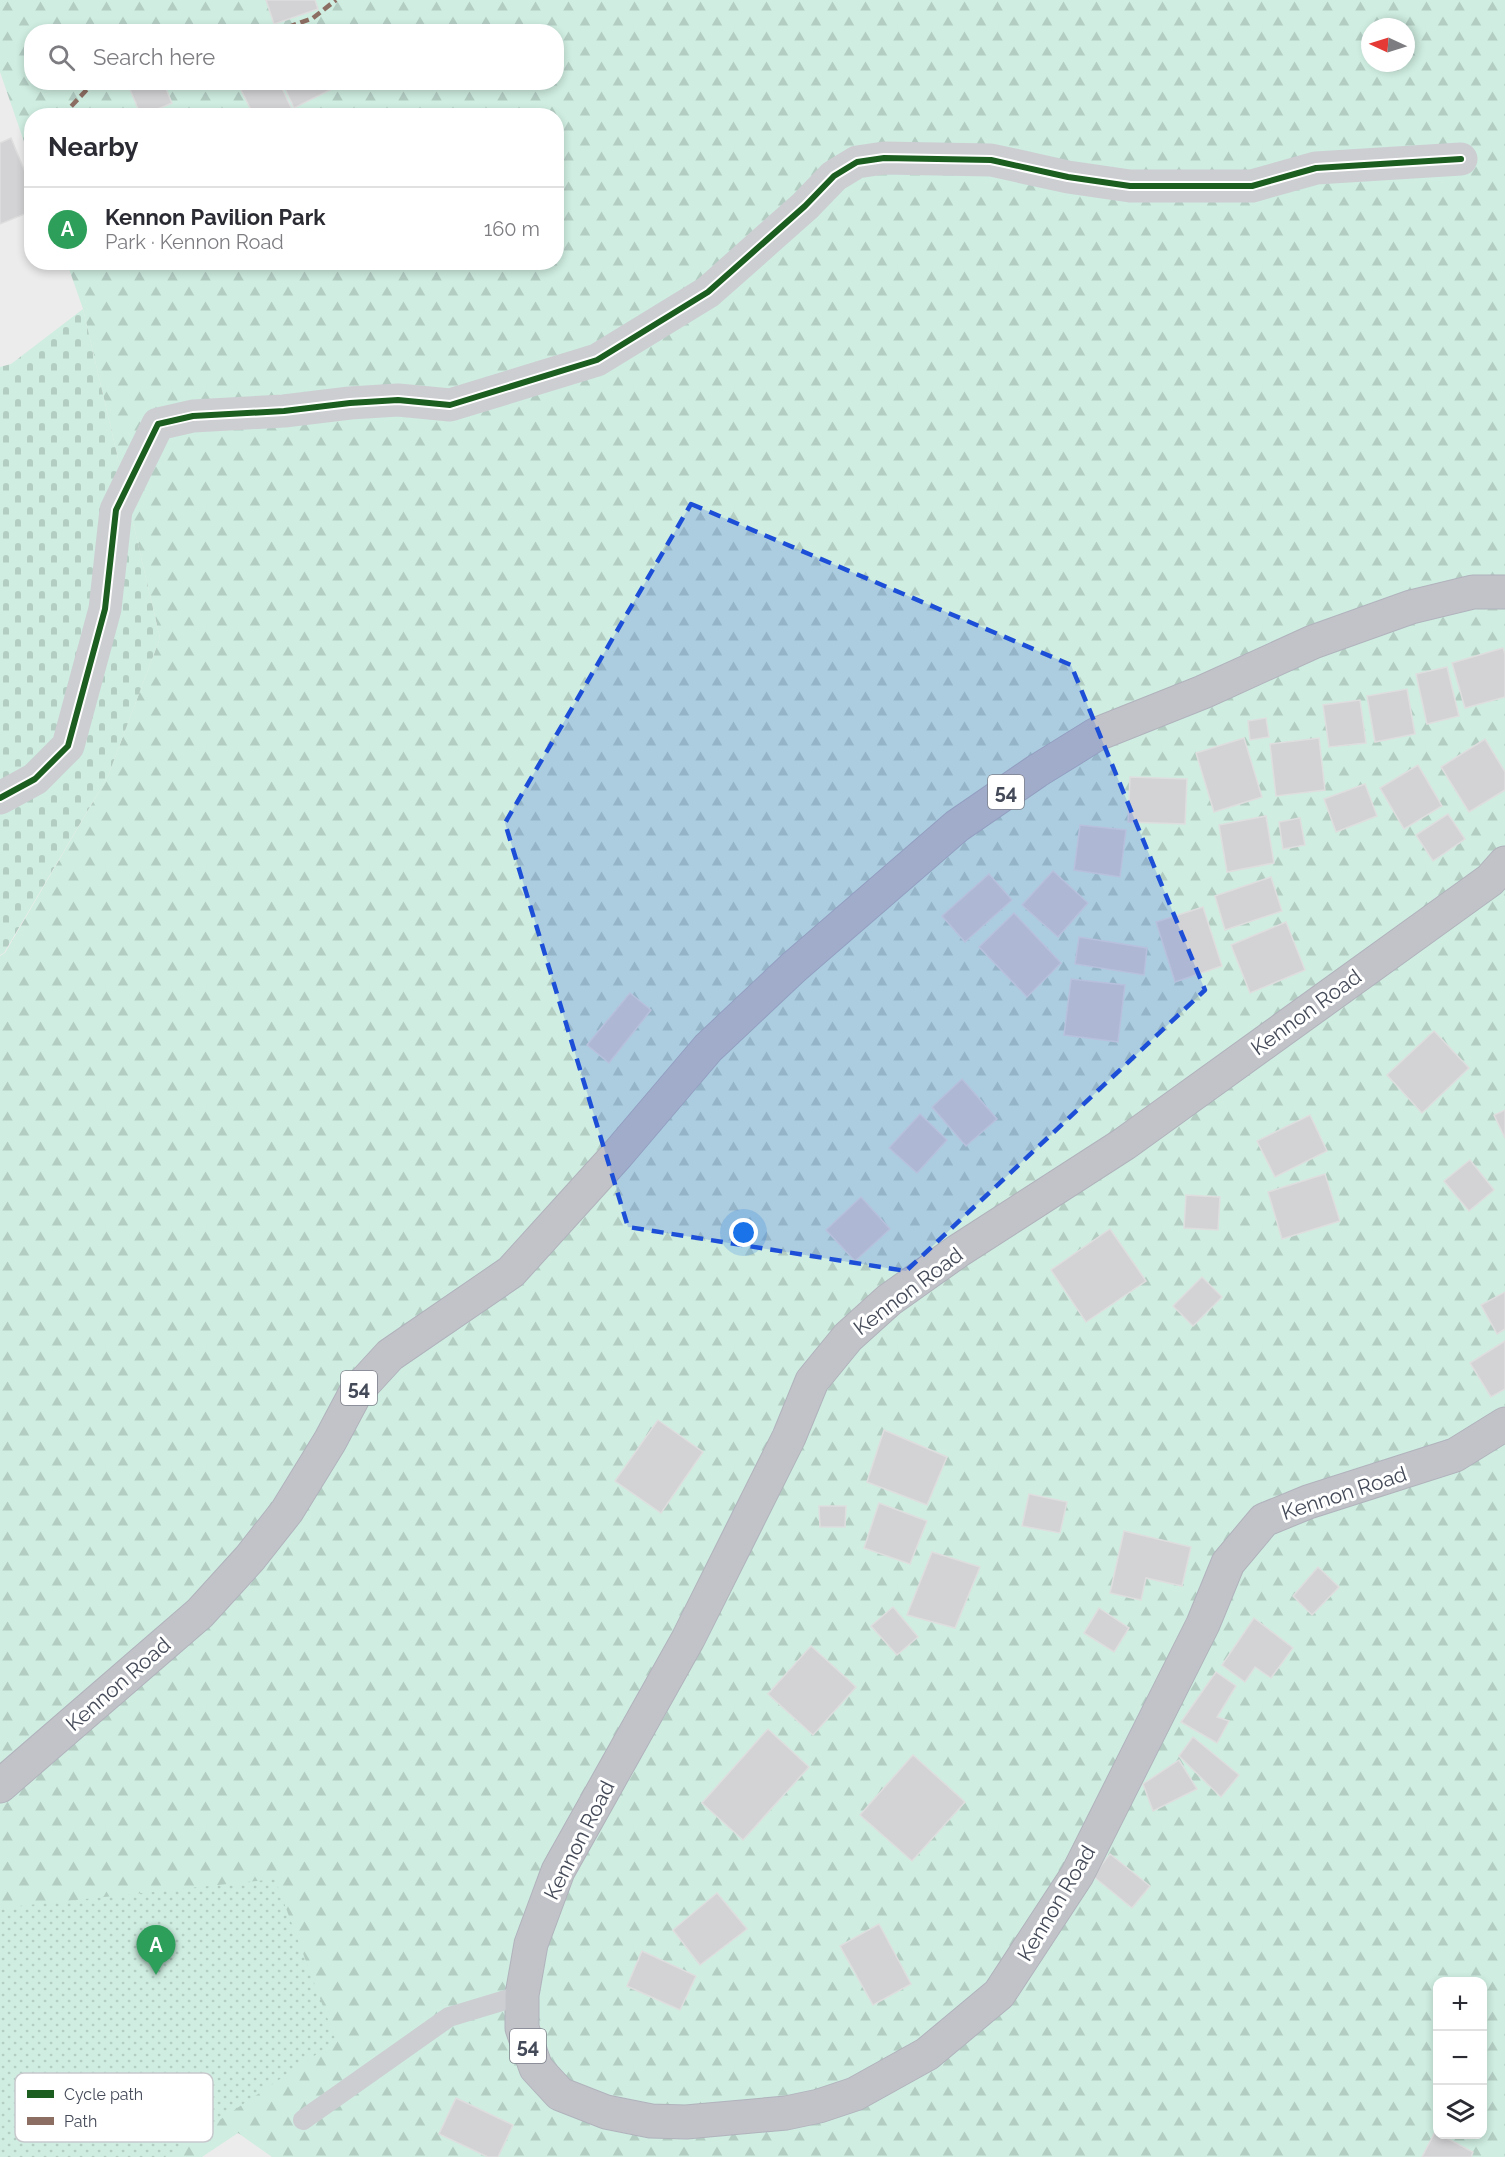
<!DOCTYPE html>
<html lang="en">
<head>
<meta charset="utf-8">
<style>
  :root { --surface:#fff; --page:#f2f2f3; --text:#2b2b33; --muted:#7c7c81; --line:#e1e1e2; --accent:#7f838c }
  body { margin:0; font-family:Raleway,sans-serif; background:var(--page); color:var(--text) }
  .controls { position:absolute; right:18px; bottom:18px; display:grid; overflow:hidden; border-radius:12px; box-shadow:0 3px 9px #0003 }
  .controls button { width:54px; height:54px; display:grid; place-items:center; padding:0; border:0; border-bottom:2px solid var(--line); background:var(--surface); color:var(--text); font:30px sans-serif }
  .compass { position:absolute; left:1361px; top:18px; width:54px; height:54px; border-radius:50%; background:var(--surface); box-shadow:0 3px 9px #0003; rotate:274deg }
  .you { position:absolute; left:744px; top:1233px; width:21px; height:21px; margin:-15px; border:4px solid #fff; border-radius:50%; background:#1a73e8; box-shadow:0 0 0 9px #1a73e833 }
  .badge { display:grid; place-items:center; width:39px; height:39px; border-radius:50%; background:var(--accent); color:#fff; font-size:20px; font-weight:700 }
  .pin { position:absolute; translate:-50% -50px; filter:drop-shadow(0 2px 3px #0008) }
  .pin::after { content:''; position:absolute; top:32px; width:21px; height:18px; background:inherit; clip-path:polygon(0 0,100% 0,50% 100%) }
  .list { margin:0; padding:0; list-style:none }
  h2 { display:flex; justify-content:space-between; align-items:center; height:78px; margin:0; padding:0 24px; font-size:26px }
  h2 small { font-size:20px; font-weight:400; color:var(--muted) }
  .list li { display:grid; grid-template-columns:39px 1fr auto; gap:18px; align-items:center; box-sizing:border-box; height:84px; padding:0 24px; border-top:2px solid var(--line) }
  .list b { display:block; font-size:22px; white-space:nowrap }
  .list p { margin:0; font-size:20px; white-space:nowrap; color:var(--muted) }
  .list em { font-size:20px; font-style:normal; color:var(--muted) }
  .icon { flex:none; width:33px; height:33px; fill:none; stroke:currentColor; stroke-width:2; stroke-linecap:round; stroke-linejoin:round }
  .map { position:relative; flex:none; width:1505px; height:2157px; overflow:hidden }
  .search { position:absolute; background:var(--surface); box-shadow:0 3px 9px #0003; left:24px; top:24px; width:540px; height:66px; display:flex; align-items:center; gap:15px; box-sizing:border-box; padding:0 21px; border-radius:24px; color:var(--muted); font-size:22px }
  .panel { position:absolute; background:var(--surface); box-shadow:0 3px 9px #0003; left:24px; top:108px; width:540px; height:162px; border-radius:24px }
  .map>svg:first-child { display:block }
  .forest { fill:url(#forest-firs); fill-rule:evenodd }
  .cemetery { fill:url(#cemetery-stones) }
  .park { fill:url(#park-dots) }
  .building { fill:#d3d3d5; stroke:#dededf; stroke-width:1.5 }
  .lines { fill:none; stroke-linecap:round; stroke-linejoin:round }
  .trunk-casing { stroke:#b1b3bc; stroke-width:35 }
  .service { stroke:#cdced2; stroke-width:20 }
  .minor { stroke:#cdced2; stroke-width:33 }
  .trunk { stroke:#c2c3c9; stroke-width:33 }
  .quiet { stroke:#8d6e63; stroke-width:4.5; stroke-dasharray:9 4.5; stroke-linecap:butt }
  .cycleway-casing { stroke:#fff; stroke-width:10 }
  .cycleway { stroke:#1b5e20; stroke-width:6 }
  .marked { fill:#1d4ed8; fill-opacity:0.2; stroke:#1d4ed8; stroke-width:4.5; stroke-dasharray:12 8; stroke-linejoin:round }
  .labels { text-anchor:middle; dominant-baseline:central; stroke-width:6; stroke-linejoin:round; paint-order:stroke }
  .shield { fill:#fff; stroke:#7c808a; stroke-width:1.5 }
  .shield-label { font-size:20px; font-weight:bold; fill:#444a58 }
  .street-label { font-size:21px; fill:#444a58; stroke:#fff }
  .key { fill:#fff; stroke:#c7c9cd; stroke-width:1.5 }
  .key-label { font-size:16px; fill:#444a58 }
</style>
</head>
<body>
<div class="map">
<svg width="1505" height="2157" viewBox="0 0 1505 2157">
  <defs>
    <pattern id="forest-firs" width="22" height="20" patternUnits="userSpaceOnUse" patternTransform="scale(1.5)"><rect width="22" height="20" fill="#cfede1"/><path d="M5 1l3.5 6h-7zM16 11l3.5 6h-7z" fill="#b3cdc3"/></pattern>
    <pattern id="cemetery-stones" width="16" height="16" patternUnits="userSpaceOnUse" patternTransform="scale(1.5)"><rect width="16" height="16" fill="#cfede1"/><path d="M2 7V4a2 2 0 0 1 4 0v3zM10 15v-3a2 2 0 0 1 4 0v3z" fill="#b3cdc3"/></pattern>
    <pattern id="park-dots" width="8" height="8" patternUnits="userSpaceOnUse" patternTransform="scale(1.5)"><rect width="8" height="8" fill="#cfede1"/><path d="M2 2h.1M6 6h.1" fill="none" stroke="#b3cdc3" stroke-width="1.8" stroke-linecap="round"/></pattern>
  </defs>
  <rect width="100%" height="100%" fill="#edecec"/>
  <path class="forest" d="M0,0H1505V2157H272L238,2133L202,2157H0V956L5,953L108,776L160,638L83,309L67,263L556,262V116H32L31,162L0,72ZM1370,27H1406V63H1370ZM32,32H556V82H32ZM1438,1982H1482V2134H1438Z"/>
  <polygon class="cemetery" points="83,309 160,638 108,776 4,953 0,955 0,367 11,364"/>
  <polygon class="park" points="275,1879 336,2041 165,2157 0,2157 0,1908"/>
  <g class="building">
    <polygon points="266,0 315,0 318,9 274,24"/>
    <polygon points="127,82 163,82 172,103 141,116"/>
    <polygon points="252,82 279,82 295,116 254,116 240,88"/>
    <polygon points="282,82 326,82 330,90 294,108"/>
    <polygon points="11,138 32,189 32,211 0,224 0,143"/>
    <polygon points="1503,648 1505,654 1505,697 1465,708 1452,663"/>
    <polygon points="1447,667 1459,716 1427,724 1416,674"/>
    <polygon points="1407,689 1415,734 1375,742 1367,696"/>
    <polygon points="1360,700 1366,743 1329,747 1323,705"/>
    <polygon points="1266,718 1269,737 1250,740 1248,721"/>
    <polygon points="1244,738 1262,797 1214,812 1196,753"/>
    <polygon points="1319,738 1325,790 1276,796 1270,744"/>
    <polygon points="1485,739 1505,772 1505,790 1469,812 1441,767"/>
    <polygon points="1418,765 1442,806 1404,829 1380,788"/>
    <polygon points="1130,777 1187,779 1185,824 1128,822"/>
    <polygon points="1365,784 1377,816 1336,832 1324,799"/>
    <polygon points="1448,814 1465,839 1433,861 1416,835"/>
    <polygon points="1266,816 1274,863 1227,872 1219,825"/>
    <polygon points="1300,818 1305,845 1283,849 1279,822"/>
    <polygon points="1080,825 1126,830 1120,877 1074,870"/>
    <polygon points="1053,871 1088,903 1058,937 1022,905"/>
    <polygon points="989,874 1012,900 965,942 942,916"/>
    <polygon points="1271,877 1282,911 1225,930 1215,896"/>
    <polygon points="1203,907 1222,966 1175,982 1156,922"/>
    <polygon points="1014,913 1061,963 1027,997 979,947"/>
    <polygon points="1286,922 1305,970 1250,993 1231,945"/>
    <polygon points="1079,937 1147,948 1144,975 1075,964"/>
    <polygon points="1071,979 1125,985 1118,1042 1064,1035"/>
    <polygon points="630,993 651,1010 609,1063 587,1045"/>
    <polygon points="1434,1031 1469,1068 1422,1113 1387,1075"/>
    <polygon points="962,1079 997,1119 966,1146 932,1107"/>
    <polygon points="1505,1110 1505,1138 1494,1115"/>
    <polygon points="920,1114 947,1140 917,1173 889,1148"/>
    <polygon points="1310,1115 1327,1151 1275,1177 1257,1141"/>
    <polygon points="1470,1160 1494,1190 1469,1211 1444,1181"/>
    <polygon points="1325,1174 1340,1221 1282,1239 1268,1192"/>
    <polygon points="1186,1195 1220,1197 1218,1230 1184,1228"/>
    <polygon points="861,1197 890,1229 855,1261 826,1230"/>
    <polygon points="1110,1229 1146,1281 1086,1322 1051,1270"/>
    <polygon points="1202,1277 1222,1297 1193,1326 1173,1306"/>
    <polygon points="1505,1292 1505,1329 1497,1334 1481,1305"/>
    <polygon points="1505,1341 1505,1389 1491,1397 1470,1363"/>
    <polygon points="658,1420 703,1452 661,1513 615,1481"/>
    <polygon points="884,1430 947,1457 927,1505 867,1482"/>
    <polygon points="1029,1494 1067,1502 1060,1533 1022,1526"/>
    <polygon points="879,1503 927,1521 910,1564 864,1548"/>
    <polygon points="819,1506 846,1506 845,1527 820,1527"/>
    <polygon points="1124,1531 1191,1547 1182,1586 1146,1578 1141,1600 1110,1593"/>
    <polygon points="932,1552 980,1567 955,1628 907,1615"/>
    <polygon points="1318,1567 1339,1587 1312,1615 1293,1596"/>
    <polygon points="893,1607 918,1637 897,1655 871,1626"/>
    <polygon points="1099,1608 1129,1628 1114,1652 1084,1633"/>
    <polygon points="1254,1618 1293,1648 1271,1678 1255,1667 1245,1682 1222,1665"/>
    <polygon points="811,1646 856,1687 813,1735 768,1694"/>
    <polygon points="1216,1672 1236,1686 1217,1717 1229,1721 1217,1743 1181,1722"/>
    <polygon points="768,1729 809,1767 743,1840 702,1803"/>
    <polygon points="1193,1737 1239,1775 1221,1797 1179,1756"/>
    <polygon points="913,1755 965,1802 912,1861 860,1815"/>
    <polygon points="1179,1760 1197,1789 1153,1811 1143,1784"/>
    <polygon points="1110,1854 1150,1886 1132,1908 1093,1876"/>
    <polygon points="717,1893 747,1929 700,1965 673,1930"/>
    <polygon points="879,1924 911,1984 873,2005 840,1946"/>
    <polygon points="642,1951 696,1976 680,2010 627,1986"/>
    <polygon points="456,2098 513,2125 498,2157 488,2157 439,2134"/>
    <polygon points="1435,2132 1473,2152 1471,2157 1422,2157"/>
  </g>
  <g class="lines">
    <defs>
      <g id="trunk">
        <polyline points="1505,863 1490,880 1124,1144 958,1251 889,1300 848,1337 812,1381 789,1437 688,1639 558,1871 531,1944 522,1995 522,2028 536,2068 560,2094 606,2112 651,2121 686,2122 786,2113 819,2106 855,2094 927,2054 999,1994 1077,1875 1203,1624 1228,1563 1264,1520 1308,1502 1455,1455 1505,1424"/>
        <polyline points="0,1786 200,1613 250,1558 287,1511 330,1441 356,1392 390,1355 511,1272 617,1155 708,1048 794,967 957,826 1037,771 1095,735 1203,692 1313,642 1411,607 1473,592 1505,592"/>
      </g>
    </defs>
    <use href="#trunk" class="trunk-casing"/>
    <polyline class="service" points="303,2120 449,2017 522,1995"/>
    <polyline class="minor" points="0,798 35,779 68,746 105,609 116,510 158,424 193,416 284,411 350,403 398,400 450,405 597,360 708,292 805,206 834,176 857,162 884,158 991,160 1068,177 1130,186 1252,186 1316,168 1461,159"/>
    <use href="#trunk" class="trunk"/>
    <g class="quiet">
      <polyline points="182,32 194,28 244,32"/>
      <polyline points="275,32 313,18 336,0"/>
      <polyline points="62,116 94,82"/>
    </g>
    <defs>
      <polyline id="cycleway" points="0,798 35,779 68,746 105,609 116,510 158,424 193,416 284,411 350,403 398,400 450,405 597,360 708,292 805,206 834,176 857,162 884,158 991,160 1068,177 1130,186 1252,186 1316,168 1461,159"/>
    </defs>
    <use href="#cycleway" class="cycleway-casing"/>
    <use href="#cycleway" class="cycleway"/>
  </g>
  <path class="marked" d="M691,504L1071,665L1205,990L906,1271L628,1227L505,823Z"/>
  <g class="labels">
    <g class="shield">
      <rect x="988" y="775" width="36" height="34" rx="4.5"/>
      <rect x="341" y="1371" width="36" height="34" rx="4.5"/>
      <rect x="510" y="2029" width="36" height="34" rx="4.5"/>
    </g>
    <g class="shield-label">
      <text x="1006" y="792">54</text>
      <text x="359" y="1388">54</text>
      <text x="528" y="2046">54</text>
    </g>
    <g class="street-label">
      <text transform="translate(1306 1012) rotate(-36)">Kennon Road</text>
      <text transform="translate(908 1291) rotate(-37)">Kennon Road</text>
      <text transform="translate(1344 1493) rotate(-18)">Kennon Road</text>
      <text transform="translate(118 1684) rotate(-41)">Kennon Road</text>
      <text transform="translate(579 1840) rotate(-63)">Kennon Road</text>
      <text transform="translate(1056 1903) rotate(-59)">Kennon Road</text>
    </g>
  </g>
  <rect x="15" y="2073" width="198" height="69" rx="9" class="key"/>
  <rect x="27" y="2090" width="27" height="8" fill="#1b5e20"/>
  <rect x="27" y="2117" width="27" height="8" fill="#8d6e63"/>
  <g class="key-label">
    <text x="64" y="2100">Cycle path</text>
    <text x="64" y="2127">Path</text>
  </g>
</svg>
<div class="controls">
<button>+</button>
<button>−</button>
<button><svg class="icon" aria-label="layers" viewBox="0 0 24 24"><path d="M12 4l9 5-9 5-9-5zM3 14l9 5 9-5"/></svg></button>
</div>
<svg class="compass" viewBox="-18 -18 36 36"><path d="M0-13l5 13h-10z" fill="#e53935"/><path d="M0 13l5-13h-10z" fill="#7c7c81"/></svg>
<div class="you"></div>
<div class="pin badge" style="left:156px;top:1975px;background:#2e9e5b">A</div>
<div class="search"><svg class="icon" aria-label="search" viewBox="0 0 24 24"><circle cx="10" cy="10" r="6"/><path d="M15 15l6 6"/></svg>Search here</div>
<section class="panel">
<h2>Nearby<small></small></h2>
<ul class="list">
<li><span class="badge" style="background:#2e9e5b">A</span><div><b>Kennon Pavilion Park</b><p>Park · Kennon Road</p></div><em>160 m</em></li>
</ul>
</section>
</div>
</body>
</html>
